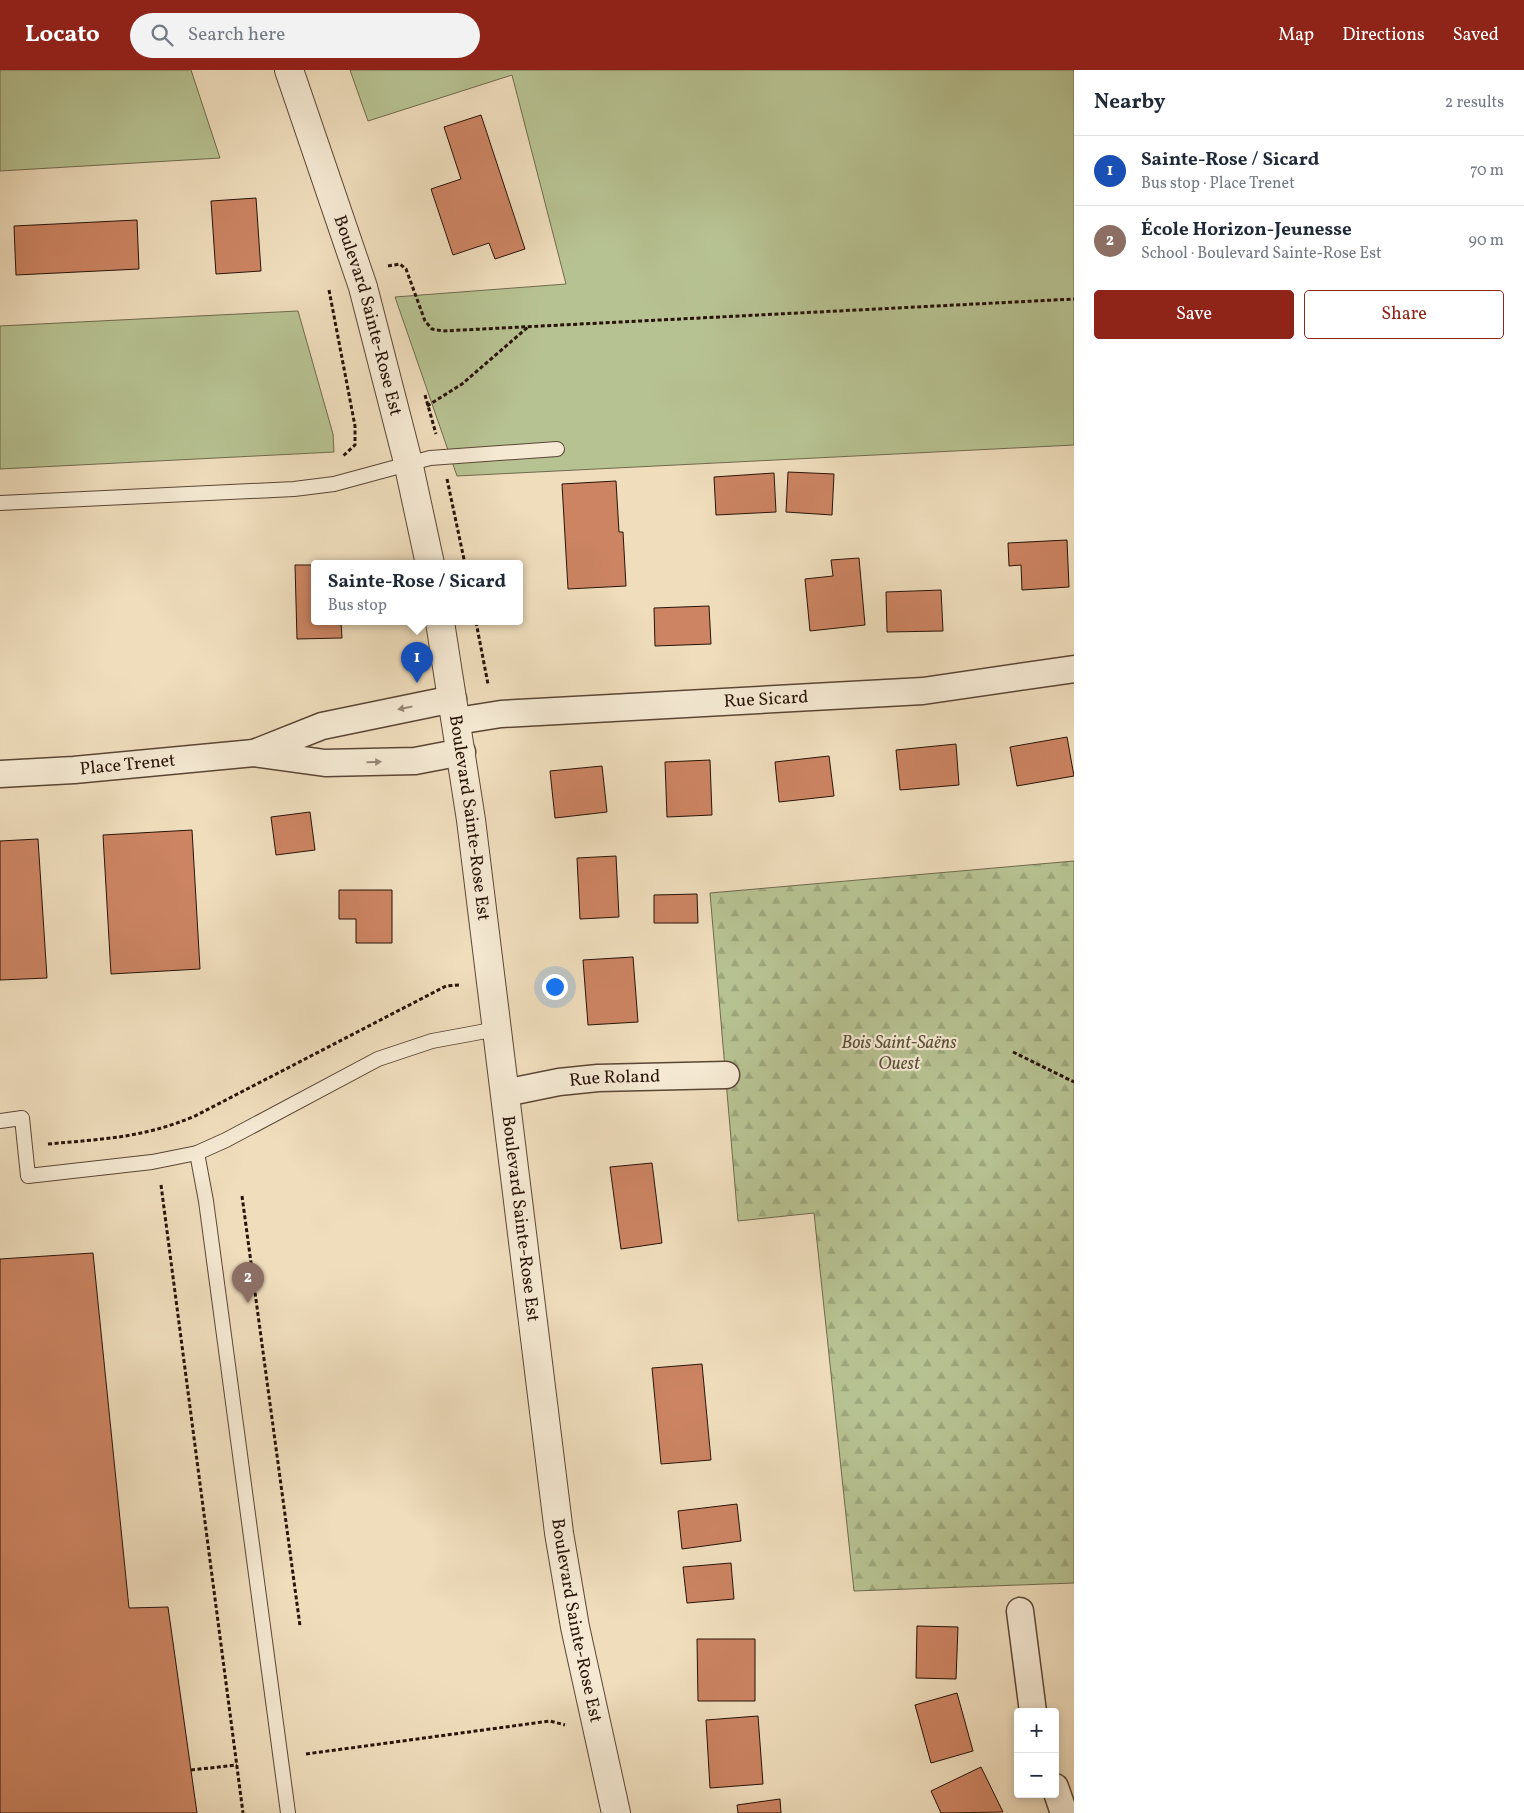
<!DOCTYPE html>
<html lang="en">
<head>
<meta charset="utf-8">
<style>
  :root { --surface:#fff; --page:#f2f2f3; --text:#1f2937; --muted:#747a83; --line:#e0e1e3; --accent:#8f2418 }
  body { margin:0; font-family:Vollkorn,serif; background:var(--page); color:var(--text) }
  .controls { position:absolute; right:15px; bottom:15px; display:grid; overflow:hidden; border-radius:5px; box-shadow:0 2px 8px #0003 }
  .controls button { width:45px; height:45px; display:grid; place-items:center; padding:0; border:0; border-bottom:1px solid var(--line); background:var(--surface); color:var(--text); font:25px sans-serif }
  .you { position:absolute; left:554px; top:916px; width:18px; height:18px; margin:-12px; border:4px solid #fff; border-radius:50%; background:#1a73e8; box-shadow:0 0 0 8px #1a73e833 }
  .badge { display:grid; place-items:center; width:32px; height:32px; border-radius:50%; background:var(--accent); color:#fff; font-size:16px; font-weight:700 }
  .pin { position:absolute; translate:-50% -41px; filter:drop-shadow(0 1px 2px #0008) }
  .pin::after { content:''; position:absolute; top:26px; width:18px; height:15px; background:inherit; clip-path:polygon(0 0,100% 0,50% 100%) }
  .popup { position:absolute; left:311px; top:490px; width:212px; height:65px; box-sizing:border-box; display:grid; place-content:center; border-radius:5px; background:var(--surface); filter:drop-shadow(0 1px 4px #0005); font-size:16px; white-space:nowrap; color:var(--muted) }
  .popup b { font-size:19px; color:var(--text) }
  .popup::after { content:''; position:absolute; left:50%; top:100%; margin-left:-10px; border:10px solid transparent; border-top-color:var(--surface) }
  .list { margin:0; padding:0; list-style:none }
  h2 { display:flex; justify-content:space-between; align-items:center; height:65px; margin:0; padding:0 20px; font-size:21px }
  h2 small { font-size:16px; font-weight:400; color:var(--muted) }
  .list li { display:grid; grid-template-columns:32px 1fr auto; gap:15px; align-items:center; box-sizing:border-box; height:70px; padding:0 20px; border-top:1px solid var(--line) }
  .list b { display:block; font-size:19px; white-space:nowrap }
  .list p { margin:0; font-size:16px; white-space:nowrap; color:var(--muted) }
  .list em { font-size:16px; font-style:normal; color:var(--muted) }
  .actions { display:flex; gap:10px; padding:15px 20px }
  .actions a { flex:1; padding:11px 0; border:1px solid var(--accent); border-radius:5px; text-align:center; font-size:18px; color:var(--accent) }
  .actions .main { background:var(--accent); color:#fff }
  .icon { flex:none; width:28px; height:28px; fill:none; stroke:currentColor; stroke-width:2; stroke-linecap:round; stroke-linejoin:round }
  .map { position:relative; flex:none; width:1074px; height:1743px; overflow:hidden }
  header { display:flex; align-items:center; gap:30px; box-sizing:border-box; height:70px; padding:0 25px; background:var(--accent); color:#fff }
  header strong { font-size:24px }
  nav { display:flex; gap:28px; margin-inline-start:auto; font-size:18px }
  .search { width:350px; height:45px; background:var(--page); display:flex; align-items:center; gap:12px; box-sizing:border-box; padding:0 18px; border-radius:28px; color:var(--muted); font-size:19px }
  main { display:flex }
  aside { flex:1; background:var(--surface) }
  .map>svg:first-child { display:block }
  .green { fill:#b7c292; stroke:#706a4d }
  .forest { fill:url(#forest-firs); stroke:#706a4d }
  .building { fill:#cc8462; stroke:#281308 }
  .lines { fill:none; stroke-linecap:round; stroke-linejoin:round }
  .service-casing { stroke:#5a4635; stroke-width:16 }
  .minor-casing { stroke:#5a4635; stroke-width:29 }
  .tertiary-casing { stroke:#5a4635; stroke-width:30 }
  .path { stroke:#281308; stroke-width:3; stroke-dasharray:4 2.5; stroke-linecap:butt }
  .service { stroke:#f5e9d3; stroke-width:14 }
  .minor { stroke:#f5e9d3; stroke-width:26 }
  .tertiary { stroke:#f5e9d3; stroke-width:28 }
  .oneway { fill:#998978 }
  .labels { text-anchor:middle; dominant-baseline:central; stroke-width:4.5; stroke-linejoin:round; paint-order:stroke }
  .street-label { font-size:18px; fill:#281308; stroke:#f5e9d3 }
  .park-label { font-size:18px; font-style:italic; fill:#5a5038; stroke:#f5e9d3 }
</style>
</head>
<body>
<header>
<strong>Locato</strong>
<div class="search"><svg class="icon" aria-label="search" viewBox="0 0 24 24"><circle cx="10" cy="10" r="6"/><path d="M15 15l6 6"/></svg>Search here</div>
<nav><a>Map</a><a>Directions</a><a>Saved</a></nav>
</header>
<main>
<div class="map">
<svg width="1074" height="1743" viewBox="0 0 1074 1743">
  <defs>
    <pattern id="forest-firs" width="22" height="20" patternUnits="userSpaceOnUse" patternTransform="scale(1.25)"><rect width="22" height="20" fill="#b7c292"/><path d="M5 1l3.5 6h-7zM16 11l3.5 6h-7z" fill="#9da67c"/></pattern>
  </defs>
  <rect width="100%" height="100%" fill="#efddbc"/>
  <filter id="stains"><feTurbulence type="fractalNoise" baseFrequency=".004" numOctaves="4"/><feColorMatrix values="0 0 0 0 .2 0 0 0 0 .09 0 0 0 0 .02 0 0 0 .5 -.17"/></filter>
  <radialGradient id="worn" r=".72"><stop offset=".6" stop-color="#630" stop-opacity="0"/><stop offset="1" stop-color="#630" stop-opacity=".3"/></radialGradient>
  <g class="green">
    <polygon points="0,0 191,0 220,88 0,101"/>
    <polygon points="350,0 1074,0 1074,375 457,406 395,227 566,214 512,5 368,51"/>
    <polygon points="298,241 333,364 334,382 0,399 0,256"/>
  </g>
  <polygon class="forest" points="1074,791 1074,1513 854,1521 814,1143 738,1151 710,823"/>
  <g class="building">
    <polygon points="481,45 525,179 495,189 489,173 453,185 431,119 461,109 444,57"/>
    <polygon points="256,128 261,201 216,204 211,131"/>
    <polygon points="137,150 139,199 16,205 14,156"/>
    <polygon points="788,402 834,404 832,445 786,442"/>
    <polygon points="774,403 776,442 716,445 714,407"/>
    <polygon points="616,411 619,462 623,462 626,516 568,519 562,414"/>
    <polygon points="1067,470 1069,517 1022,520 1021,495 1009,496 1008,473"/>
    <polygon points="859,488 865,555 810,561 805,509 833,506 831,490"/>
    <polygon points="295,495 314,495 314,552 341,552 342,568 297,569"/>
    <polygon points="941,520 943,561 887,562 886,522"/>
    <polygon points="709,536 711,574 655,576 654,538"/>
    <polygon points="1067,667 1074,706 1017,716 1010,677"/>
    <polygon points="956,674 959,715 900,720 896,680"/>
    <polygon points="829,686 834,726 779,732 775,692"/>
    <polygon points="710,690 712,745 667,747 665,692"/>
    <polygon points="602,696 607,742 555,748 550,701"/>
    <polygon points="310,742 315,780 276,785 271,747"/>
    <polygon points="192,760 200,899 111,904 103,765"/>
    <polygon points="38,769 47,908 0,910 0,771"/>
    <polygon points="616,786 619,847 580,849 577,788"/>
    <polygon points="339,820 392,820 392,873 356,873 356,849 339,849"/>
    <polygon points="697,824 698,853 654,853 654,825"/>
    <polygon points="633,887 638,952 588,955 583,890"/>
    <polygon points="652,1093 662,1173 621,1179 610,1097"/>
    <polygon points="93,1183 129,1538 168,1537 197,1743 0,1743 0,1189"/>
    <polygon points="702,1294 711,1390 661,1394 652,1298"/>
    <polygon points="737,1434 741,1471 682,1479 678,1441"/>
    <polygon points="731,1493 734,1529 687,1533 683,1497"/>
    <polygon points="917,1556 958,1557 956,1609 916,1608"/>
    <polygon points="697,1569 755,1569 755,1631 698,1631"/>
    <polygon points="957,1623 973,1681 931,1693 915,1635"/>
    <polygon points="758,1646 763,1714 710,1718 706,1650"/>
    <polygon points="981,1697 1003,1742 941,1743 931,1721"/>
    <polygon points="780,1729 781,1743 738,1743 737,1735"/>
  </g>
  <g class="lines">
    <defs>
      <g id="service">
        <polyline points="0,433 294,419 334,414 430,388 557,379"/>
        <polyline points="0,1051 22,1048 28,1106 152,1092 197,1083 226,1070 378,989 432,971 497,959"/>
        <polyline points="197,1083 206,1131 288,1743"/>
      </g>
      <g id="minor">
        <path id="s1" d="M457,651L501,644L923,621L1074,599"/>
        <polyline points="254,683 322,656 453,629"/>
        <path id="s2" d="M0,704L74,700L254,683L325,693L415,691L462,682"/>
        <path id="s3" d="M505,1023L559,1012L598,1008L726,1005"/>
        <polyline points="1020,1541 1033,1642"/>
        <polyline points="1055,1717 1064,1743"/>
      </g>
      <g id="tertiary">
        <path id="s4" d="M289,0L363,217L408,392L430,494"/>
        <path id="s5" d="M440,552L471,750L559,1463L575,1557L616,1743"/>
      </g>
    </defs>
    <use href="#service" class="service-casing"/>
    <use href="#minor" class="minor-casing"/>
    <use href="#tertiary" class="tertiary-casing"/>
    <g class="path">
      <polyline points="388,196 400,194 406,199 425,251 432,259 443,261 1074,229"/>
      <polyline points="329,220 355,356 355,375 343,386"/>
      <polyline points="425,325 436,364"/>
      <polyline points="427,336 462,314 528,257"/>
      <polyline points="447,409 465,494"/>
      <polyline points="476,552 488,614"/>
      <polyline points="1013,982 1074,1012"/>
      <path d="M48,1074C103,1069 143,1068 195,1046L446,916L459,915"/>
      <polyline points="161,1115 243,1743"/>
      <polyline points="242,1126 300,1556"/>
      <polyline points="306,1684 550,1651 565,1655"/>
      <polyline points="191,1700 237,1695"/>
    </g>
    <use href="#service" class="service"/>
    <use href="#minor" class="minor"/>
    <use href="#tertiary" class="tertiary"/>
  </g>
  <defs><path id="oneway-solid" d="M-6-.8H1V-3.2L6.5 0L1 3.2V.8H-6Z" transform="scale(1.25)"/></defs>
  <g class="oneway">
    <use href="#oneway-solid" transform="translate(405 638) rotate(169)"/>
    <use href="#oneway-solid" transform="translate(374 692) rotate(-1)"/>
  </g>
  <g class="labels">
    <g class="street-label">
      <text stroke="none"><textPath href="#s4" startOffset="258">Boulevard Sainte-Rose Est</textPath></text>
      <text stroke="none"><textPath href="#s1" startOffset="310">Rue Sicard</textPath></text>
      <text stroke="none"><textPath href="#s2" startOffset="128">Place Trenet</textPath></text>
      <text stroke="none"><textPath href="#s5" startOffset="198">Boulevard Sainte-Rose Est</textPath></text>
      <text stroke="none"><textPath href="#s3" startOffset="111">Rue Roland</textPath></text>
      <text stroke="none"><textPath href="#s5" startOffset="602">Boulevard Sainte-Rose Est</textPath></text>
      <text stroke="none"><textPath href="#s5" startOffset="1008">Boulevard Sainte-Rose Est</textPath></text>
    </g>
    <g class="park-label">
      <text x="899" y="973">Bois Saint-Saëns<tspan x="899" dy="21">Ouest</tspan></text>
    </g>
  </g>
  <rect width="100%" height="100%" filter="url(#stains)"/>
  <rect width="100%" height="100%" fill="url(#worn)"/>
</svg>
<div class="controls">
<button>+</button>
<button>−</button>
</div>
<div class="you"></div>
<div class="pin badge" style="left:417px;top:613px;background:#1a4fb4">1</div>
<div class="popup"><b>Sainte-Rose / Sicard</b>Bus stop</div>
<div class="pin badge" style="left:248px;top:1233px;background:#8d6e63">2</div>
</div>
<aside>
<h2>Nearby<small>2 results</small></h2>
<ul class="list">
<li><span class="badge" style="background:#1a4fb4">1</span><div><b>Sainte-Rose / Sicard</b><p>Bus stop · Place Trenet</p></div><em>70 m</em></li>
<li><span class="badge" style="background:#8d6e63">2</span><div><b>École Horizon-Jeunesse</b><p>School · Boulevard Sainte-Rose Est</p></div><em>90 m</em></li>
</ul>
<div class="actions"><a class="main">Save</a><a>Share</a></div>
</aside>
</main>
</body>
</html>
